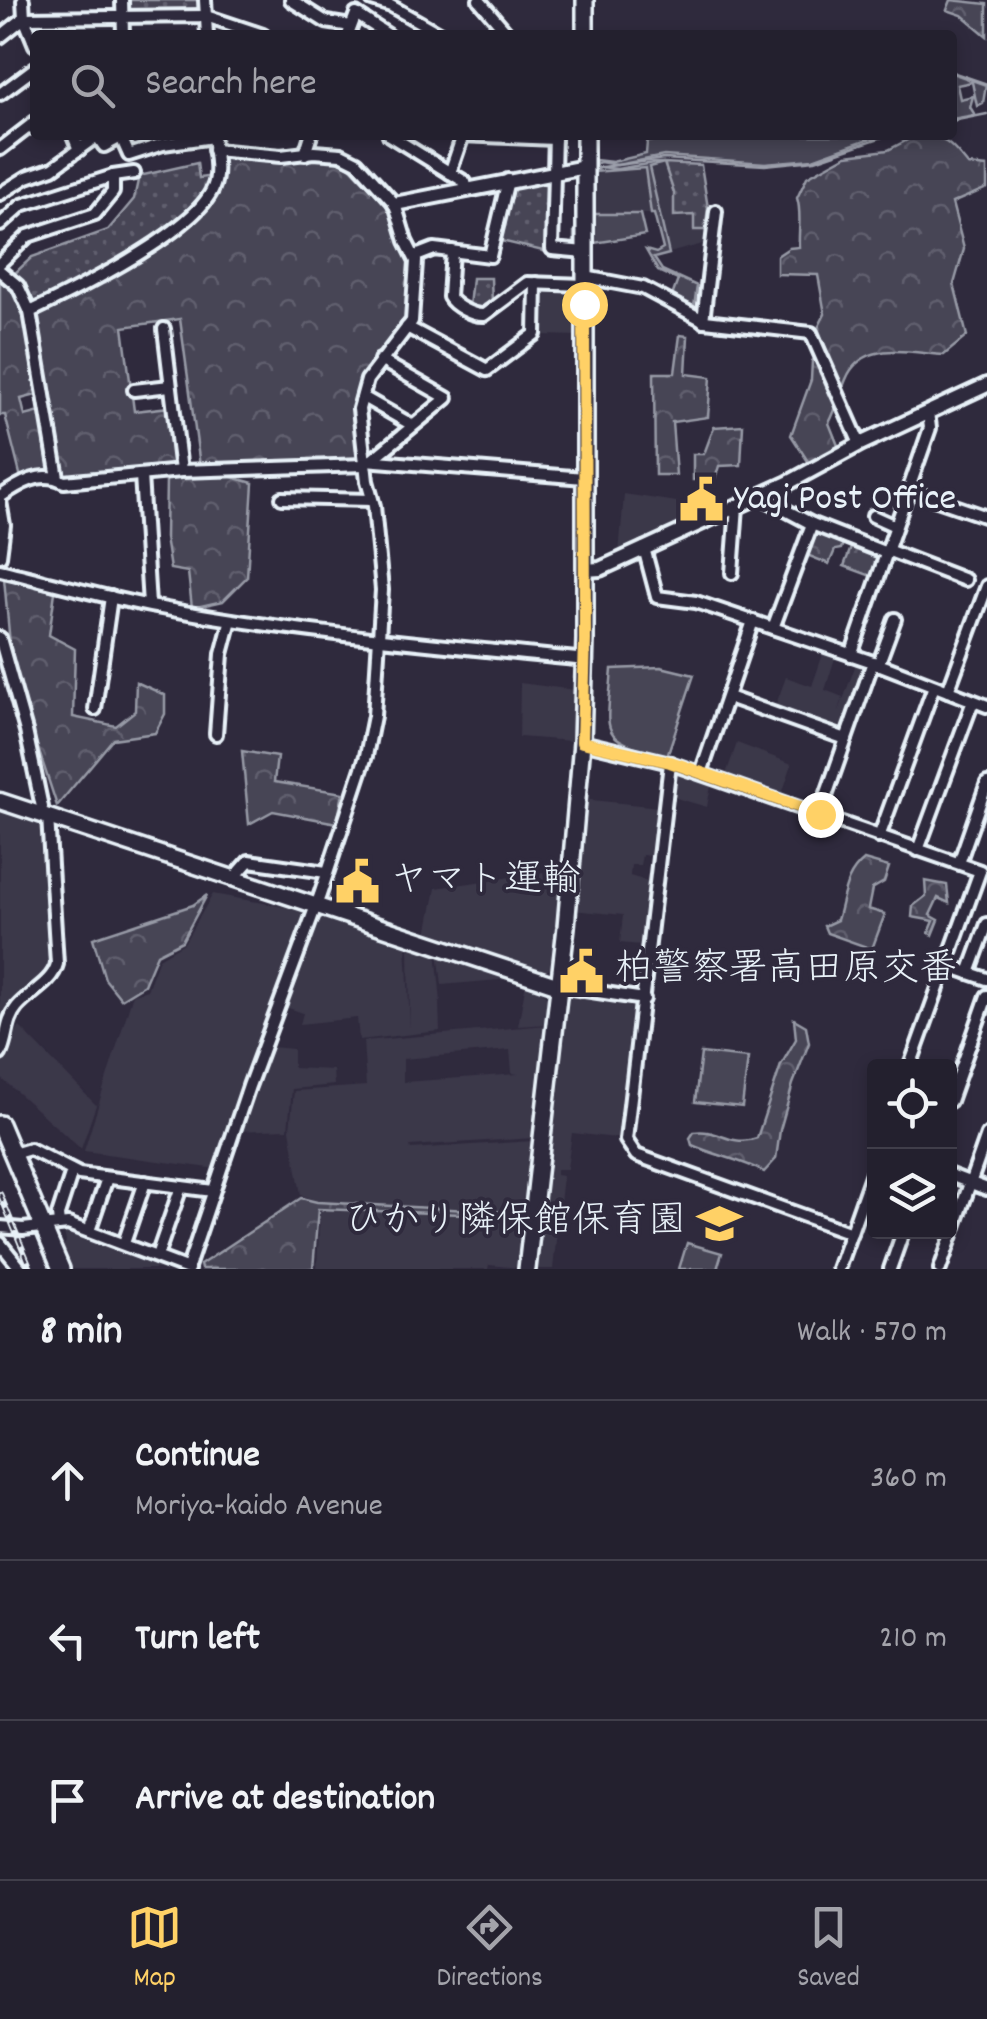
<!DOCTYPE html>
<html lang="en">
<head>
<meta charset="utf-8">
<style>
  :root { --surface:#23202e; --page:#2b2836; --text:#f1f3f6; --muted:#a3a3aa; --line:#403e4a; --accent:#ffd166 }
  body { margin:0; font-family:Dekko,"Klee One",sans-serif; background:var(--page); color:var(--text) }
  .controls { position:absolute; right:30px; bottom:30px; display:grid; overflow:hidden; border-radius:10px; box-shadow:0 5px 15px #0003 }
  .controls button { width:90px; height:90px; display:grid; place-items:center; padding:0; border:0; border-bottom:2px solid var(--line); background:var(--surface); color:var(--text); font:50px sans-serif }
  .stop { position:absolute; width:30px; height:30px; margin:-22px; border:8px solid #ffd166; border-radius:50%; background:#fff }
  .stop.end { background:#ffd166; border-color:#fff; box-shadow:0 2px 10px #0008 }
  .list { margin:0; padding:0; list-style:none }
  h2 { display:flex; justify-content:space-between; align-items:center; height:130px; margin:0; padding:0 40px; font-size:42px }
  h2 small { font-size:32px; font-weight:400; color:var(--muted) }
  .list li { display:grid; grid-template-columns:65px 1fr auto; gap:30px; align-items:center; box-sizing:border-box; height:160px; padding:0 40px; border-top:2px solid var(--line) }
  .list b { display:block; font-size:38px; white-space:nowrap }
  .list p { margin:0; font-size:32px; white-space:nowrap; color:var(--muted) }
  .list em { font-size:32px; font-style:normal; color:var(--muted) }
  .icon { flex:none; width:55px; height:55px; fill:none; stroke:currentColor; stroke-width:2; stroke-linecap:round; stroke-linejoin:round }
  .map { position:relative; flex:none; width:987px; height:1269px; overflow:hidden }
  .search { position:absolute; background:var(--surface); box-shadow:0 5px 15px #0003; left:30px; right:30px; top:30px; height:110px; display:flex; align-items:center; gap:25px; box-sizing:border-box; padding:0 35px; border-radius:10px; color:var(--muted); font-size:38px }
  .sheet { height:610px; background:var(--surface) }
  nav { display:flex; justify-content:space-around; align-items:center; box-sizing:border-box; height:140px; border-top:2px solid var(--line); background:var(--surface); font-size:28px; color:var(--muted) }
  nav a { display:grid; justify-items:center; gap:5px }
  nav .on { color:var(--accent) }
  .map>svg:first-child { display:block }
  .built { fill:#3b3749; fill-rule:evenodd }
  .grass { fill:#464455; stroke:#979aa6; stroke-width:2.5 }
  .forest { fill:url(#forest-crowns); stroke:#979aa6; stroke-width:2.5 }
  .park { fill:url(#park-dots); stroke:#979aa6; stroke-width:2.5 }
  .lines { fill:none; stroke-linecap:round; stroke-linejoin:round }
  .stream { stroke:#9c9fab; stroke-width:2.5 }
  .minor-casing { stroke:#e8f1f8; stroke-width:18 }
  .tertiary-casing { stroke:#e8f1f8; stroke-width:20 }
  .secondary-casing { stroke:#e8f1f8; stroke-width:21 }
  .primary-casing { stroke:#e8f1f8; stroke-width:22 }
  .minor { stroke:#2f2a3d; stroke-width:10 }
  .tertiary { stroke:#2f2a3d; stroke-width:12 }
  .secondary { stroke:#2f2a3d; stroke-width:14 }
  .primary { stroke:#2f2a3d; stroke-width:15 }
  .rail-casing { stroke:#e8f1f8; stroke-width:6 }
  .rail { stroke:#2f2a3d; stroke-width:2.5; stroke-dasharray:8; stroke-linecap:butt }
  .route { stroke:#ffd166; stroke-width:12 }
  .labels { text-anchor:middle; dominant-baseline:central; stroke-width:8; stroke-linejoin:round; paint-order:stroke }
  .poi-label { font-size:38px; fill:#e8f1f8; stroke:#2f2a3d; text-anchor:start }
</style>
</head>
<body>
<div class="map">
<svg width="987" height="1269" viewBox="0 0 987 1269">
  <defs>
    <pattern id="forest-crowns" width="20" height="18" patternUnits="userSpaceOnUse" patternTransform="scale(2.5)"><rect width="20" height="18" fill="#464455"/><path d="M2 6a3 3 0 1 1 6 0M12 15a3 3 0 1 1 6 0" fill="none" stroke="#615f6e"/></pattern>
    <pattern id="park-dots" width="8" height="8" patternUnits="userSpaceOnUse" patternTransform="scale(2.5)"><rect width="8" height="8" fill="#464455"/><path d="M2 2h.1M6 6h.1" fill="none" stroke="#615f6e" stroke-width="1.8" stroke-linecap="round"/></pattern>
  </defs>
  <rect width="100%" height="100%" fill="#2f2a3d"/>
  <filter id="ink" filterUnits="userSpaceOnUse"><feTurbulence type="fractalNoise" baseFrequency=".01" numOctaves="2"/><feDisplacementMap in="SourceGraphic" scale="20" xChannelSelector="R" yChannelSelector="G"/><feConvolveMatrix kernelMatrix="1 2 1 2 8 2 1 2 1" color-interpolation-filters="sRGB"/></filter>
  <g filter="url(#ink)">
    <g class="built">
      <polygon points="664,163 701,165 708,208 703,244 669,253 649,166"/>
      <polygon points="645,167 651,214 594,214 594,172"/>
      <polygon points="541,288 579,291 579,336 539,335"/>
      <polygon points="624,494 690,504 689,520 619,554"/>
      <polygon points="824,651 836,655 825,690 843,697 839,711 857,661 867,666 843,736 774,710 786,677 812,686"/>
      <polygon points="520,683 575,690 571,741 519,737"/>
      <polygon points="737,743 792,764 781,797 725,777"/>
      <polygon points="675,770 712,781 707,807 669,796"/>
      <polygon points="582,799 659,807 652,856 642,855 640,865 631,865 630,876 653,883 641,945 620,943 623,915 572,910"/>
      <polygon points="0,807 41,821 53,967 2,1020 0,1033"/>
      <polygon points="564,869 555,965 546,971 427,934 436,888"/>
      <polygon points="213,894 308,911 217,1169 84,1151 133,994 147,990 159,958 184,943"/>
      <polygon points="322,915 406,942 410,1027 409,943 436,951 441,1002 439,1003 440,1031 359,1040 357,1018 300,1024 303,1013 283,1006 315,916"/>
      <polygon points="438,951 512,976 511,979 442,985"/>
      <polygon points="526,982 541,990 549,999 547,1024 518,1026"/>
      <polygon points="566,996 634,1004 638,1010 624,1139 572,1133 567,1169 556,1169 556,1175 563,1176 553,1269 533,1269"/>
      <path d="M547,1025L534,1138L410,1146L411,1149L533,1141L526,1212L467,1208V1197L465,1209L319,1202L301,1195L290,1129L294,1091L366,1086L363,1041ZM510,1050L512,1073L518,1074L403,1082V1059Z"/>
      <polygon points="20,1027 96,1105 81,1149 0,1077 0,1062 10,1039"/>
      <polygon points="272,1047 293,1049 293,1068 333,1070 334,1085 292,1089 288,1129 238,1131 268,1049"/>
      <polygon points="320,1209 525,1217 519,1268 489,1265 488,1269 317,1269"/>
      <polygon points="64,1231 84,1234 175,1269 73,1269 63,1246 66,1242"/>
    </g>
    <g class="grass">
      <polygon points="952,73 986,85 983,103 977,106 972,82 957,85 960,99 973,96 970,107 975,115 952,119"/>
      <polygon points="680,135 879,135 813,159 765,163 664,156 617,165 600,162 594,165 596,160 612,162 646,154 647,142"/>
      <polygon points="653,163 664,163 649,167 669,254 654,258 662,270 697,286 693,314 671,299 678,280 658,271 646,250 656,253 663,249 654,214 651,214 645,168 594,172 601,167 617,169"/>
      <polygon points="594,214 640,214 645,235 594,243"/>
      <path d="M661,667L694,675L667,756C596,738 607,736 612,669Z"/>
      <polygon points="701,1053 748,1058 742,1107 695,1102"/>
      <polygon points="687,1243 722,1253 717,1269 679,1269"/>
    </g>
    <g class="forest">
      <polygon points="951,0 987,4 987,36 962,15 947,10"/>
      <path d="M917,135C944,135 952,145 968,165L987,167V188L952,203L964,249L954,284L967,336L944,355C913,353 872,341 851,370C842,382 838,408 829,423L839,448L809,463L791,435L811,380L812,361L826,349L818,328L825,314L818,275L777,274V256L789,248L799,247C798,231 802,213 797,198L807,177L847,155L888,150Z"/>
      <polygon points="218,158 283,163 314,159 338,161 349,166 389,208 400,244 413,266 408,320 365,380 361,461 200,466 180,319 123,327 134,411 170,407 179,469 63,479 35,313 200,212"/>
      <path d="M0,275C32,290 35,361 40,394L21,399L25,416L44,411L53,474L21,478L5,415H0Z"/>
      <polygon points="680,335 688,336 686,374 711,377 708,417 672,422 676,475 655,475 654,373 675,373"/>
      <polygon points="743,425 741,465 719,466 715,479 693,480 693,454 704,454 714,427"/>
      <polygon points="225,475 253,483 247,577 223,601 192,608 188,572 170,569 165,538 166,479"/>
      <polygon points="817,530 844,541 841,549 835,550 829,564 807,555"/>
      <polygon points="852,545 879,555 871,576 844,566"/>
      <polygon points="4,578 55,592 49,635 75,649 73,717 116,726 135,711 136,682 165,695 165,714 155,733 113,739 57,806 35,739 31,738 10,644"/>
      <polygon points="242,751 277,757 274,782 343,793 337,823 273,811 249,824"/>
      <path d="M864,860L889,867L884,882L872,889L868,909L885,914L872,949L827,933L824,926L837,920C844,898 844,876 864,860Z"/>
      <polygon points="925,881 947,885 949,903 938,898 930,915 939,920 933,935 929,933 934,921 912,917 913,906 926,896"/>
      <polygon points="207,895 182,941 157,954 144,985 121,999 105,979 93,938 193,905"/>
      <path d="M794,1019L806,1026L809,1043L793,1084L780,1130L776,1159L764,1172C740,1159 716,1156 692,1145L690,1138L694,1132C719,1128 730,1148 757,1138L781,1065L796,1039Z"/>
      <polygon points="301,1198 317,1202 524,1213 524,1216 318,1209 313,1269 201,1269 200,1265"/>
    </g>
    <g class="park">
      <polygon points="124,0 202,0 201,12 128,13"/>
      <path d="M197,163L199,178L214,176C203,225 80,284 36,306L32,305L12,276L32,257L108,230L134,199L139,176Z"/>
      <polygon points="664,163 701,165 708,208 705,230 694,230 694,215 674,216 674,193"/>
      <polygon points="546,178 549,181 547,252 497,240 510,188"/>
      <polygon points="472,278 491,278 492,304 482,312 469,307"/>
    </g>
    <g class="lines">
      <g class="stream">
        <polyline points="952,72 987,84"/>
        <polyline points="952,121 987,114"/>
        <polyline points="594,168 664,159 765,165 815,160 888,135"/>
        <polyline points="574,248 574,230"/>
      </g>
      <defs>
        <g id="minor">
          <polyline points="23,0 24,18 35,45"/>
          <polyline points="122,0 123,35"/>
          <polyline points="205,0 207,35"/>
          <polyline points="291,0 326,22 351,26"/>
          <polyline points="372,0 391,6 442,35"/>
          <polyline points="479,0 509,35"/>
          <polyline points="348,35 356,14 388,35"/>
          <polyline points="0,37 24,18 206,16 263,35"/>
          <polyline points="0,94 35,68"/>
          <polyline points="73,135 79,150"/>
          <polyline points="389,135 465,182 467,189"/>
          <polyline points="461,135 555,139"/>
          <polyline points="555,135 552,249 585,252"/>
          <polyline points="121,137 129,155 163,144 213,137"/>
          <polyline points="0,149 35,122"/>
          <polyline points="305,154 311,135"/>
          <polyline points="450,173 463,135"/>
          <polyline points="0,194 27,177 53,168 97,136 104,146 124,135"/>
          <polyline points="0,225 22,205 113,176 134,173"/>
          <path d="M452,251L449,297C454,306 473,316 484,315L527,283L585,285"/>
          <polyline points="416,256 434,249 490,256 508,180"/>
          <polyline points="0,263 28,236 95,214 113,192 113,176"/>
          <polyline points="0,271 18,286 30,312"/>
          <polyline points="585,277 643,288 705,321 811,333 860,444"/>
          <polyline points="703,321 716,211"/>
          <polyline points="407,327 487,370 535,334 536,283"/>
          <polyline points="164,329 181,471"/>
          <polyline points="134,390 170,386"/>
          <polyline points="363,397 412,425"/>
          <polyline points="373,459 447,398 380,360"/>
          <polyline points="365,460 584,478"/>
          <polyline points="141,475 149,605"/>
          <path d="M58,478L30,312C74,291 195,232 213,188C220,172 214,152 213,135"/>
          <polyline points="908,490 987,517"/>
          <polyline points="759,496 812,524 886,553"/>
          <path d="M0,497C19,484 42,469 64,482L181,471L365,465"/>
          <polyline points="282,498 372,500"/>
          <polyline points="0,501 4,525 0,556"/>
          <polyline points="873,516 895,526"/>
          <polyline points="644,548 657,597 696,602 873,662 987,706"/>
          <polyline points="887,550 965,580"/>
          <path d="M0,570C50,582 99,596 150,606C293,633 439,645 585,660"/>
          <polyline points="732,573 737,506"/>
          <polyline points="773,628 812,524"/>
          <polyline points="0,638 26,731 42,807 40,814"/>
          <polyline points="851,655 930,428 928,412"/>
          <polyline points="878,665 895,619"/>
          <polyline points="948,691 987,586"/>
          <polyline points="728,697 846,739"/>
          <polyline points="95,709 111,597"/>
          <polyline points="216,734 222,654 231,620"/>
          <polyline points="582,742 670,763 980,871 910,1066"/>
          <polyline points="670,763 626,1140 636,1155 851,1233"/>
          <polyline points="701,773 753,621"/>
          <polyline points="819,816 873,662"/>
          <polyline points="879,837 934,686"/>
          <polyline points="918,850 973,701"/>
          <polyline points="959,863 987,783"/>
          <polyline points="234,878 249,861 326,872"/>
          <polyline points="946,965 987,979"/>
          <polyline points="969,973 987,924"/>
          <polyline points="559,986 644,999"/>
          <path d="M0,1054C8,1038 5,1021 17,1007C30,992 52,983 57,964L48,816"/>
          <polyline points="950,1101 987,996"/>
          <polyline points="13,1154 30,1149 79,1174 213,1191"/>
          <polyline points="950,1175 987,1189"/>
          <polyline points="59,1224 58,1215 72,1172"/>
          <polyline points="0,1227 23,1229 68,1224 188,1269"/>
          <polyline points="89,1231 107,1178"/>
          <polyline points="0,1243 21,1269"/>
          <polyline points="124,1243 145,1182"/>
          <polyline points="157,1256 181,1187"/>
          <polyline points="188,1267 249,1086 320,895 366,756 374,716 382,590 374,506 367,481 359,409 367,380 412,321 416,261 406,241 395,204 357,162 341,154 314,152 281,156 214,150"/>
          <polyline points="838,1269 874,1167"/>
          <polyline points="890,1269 903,1232"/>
          <polyline points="940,1269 987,1135"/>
        </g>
        <g id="tertiary">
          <polyline points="395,204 585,167"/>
          <polyline points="585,570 600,569 788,483 860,444 987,385"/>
        </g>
        <polyline id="secondary" points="0,801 559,986"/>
        <g id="primary">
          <polyline points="585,0 585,35"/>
          <polyline points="0,1124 61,1269"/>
          <polyline points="527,1269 566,927 582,742 585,639 585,135"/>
        </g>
      </defs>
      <use href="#minor" class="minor-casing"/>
      <use href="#tertiary" class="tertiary-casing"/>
      <use href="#secondary" class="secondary-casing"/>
      <use href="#primary" class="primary-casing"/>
      <use href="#minor" class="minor"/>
      <use href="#tertiary" class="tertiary"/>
      <use href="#secondary" class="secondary"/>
      <use href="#primary" class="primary"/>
      <defs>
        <polyline id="rail" points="0,1194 31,1269"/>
      </defs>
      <use href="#rail" class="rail-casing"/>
      <use href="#rail" class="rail"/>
    </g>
  </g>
  <g class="lines" filter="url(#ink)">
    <polyline class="route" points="584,304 585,640 582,742 670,762 820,814"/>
  </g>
  <defs>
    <symbol id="civic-bare" viewBox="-9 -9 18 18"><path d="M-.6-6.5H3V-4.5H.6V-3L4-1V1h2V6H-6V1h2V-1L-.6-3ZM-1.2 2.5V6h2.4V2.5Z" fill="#ffd166" stroke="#2f2a3d" stroke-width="2.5" paint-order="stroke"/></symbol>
    <symbol id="school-bare" viewBox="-9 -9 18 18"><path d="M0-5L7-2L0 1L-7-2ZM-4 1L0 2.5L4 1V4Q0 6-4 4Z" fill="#ffd166" stroke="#2f2a3d" stroke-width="2.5" paint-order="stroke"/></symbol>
  </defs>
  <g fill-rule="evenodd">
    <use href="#civic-bare" x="670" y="468" width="63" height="63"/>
    <use href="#civic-bare" x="326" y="850" width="63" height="63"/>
    <use href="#civic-bare" x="550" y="940" width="63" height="63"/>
    <use href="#school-bare" x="688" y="1192" width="63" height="63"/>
  </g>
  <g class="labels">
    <g class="poi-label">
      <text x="734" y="500">Yagi Post Office</text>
      <text x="390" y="882">ヤマト運輸</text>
      <text x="615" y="971">柏警察署高田原交番</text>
      <text x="686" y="1223" text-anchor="end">ひかり隣保館保育園</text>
    </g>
  </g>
</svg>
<div class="controls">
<button><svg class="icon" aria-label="locate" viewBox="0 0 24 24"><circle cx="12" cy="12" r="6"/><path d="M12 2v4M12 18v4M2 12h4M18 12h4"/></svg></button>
<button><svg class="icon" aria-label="layers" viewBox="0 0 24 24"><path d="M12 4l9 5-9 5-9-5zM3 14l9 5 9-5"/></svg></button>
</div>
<div class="stop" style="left:584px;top:304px"></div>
<div class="stop end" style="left:820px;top:814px"></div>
<div class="search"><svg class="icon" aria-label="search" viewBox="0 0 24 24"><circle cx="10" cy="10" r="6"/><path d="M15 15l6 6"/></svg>Search here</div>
</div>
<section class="sheet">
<h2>8 min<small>Walk · 570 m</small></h2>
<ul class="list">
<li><svg class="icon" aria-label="ahead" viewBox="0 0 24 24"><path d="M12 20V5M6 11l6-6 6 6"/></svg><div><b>Continue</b><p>Moriya-kaido Avenue</p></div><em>360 m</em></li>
<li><svg class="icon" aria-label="left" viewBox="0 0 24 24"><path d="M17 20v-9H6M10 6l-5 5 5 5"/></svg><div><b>Turn left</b></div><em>210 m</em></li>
<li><svg class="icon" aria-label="arrive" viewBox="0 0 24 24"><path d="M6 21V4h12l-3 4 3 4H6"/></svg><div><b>Arrive at destination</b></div></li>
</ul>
</section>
<nav>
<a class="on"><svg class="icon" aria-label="map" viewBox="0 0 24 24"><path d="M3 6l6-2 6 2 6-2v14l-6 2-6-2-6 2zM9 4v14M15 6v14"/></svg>Map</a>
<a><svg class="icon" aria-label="directions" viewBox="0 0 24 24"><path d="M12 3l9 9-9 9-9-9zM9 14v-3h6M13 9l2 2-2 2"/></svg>Directions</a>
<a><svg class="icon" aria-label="saved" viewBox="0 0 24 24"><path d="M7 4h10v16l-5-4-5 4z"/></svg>Saved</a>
</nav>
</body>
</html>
